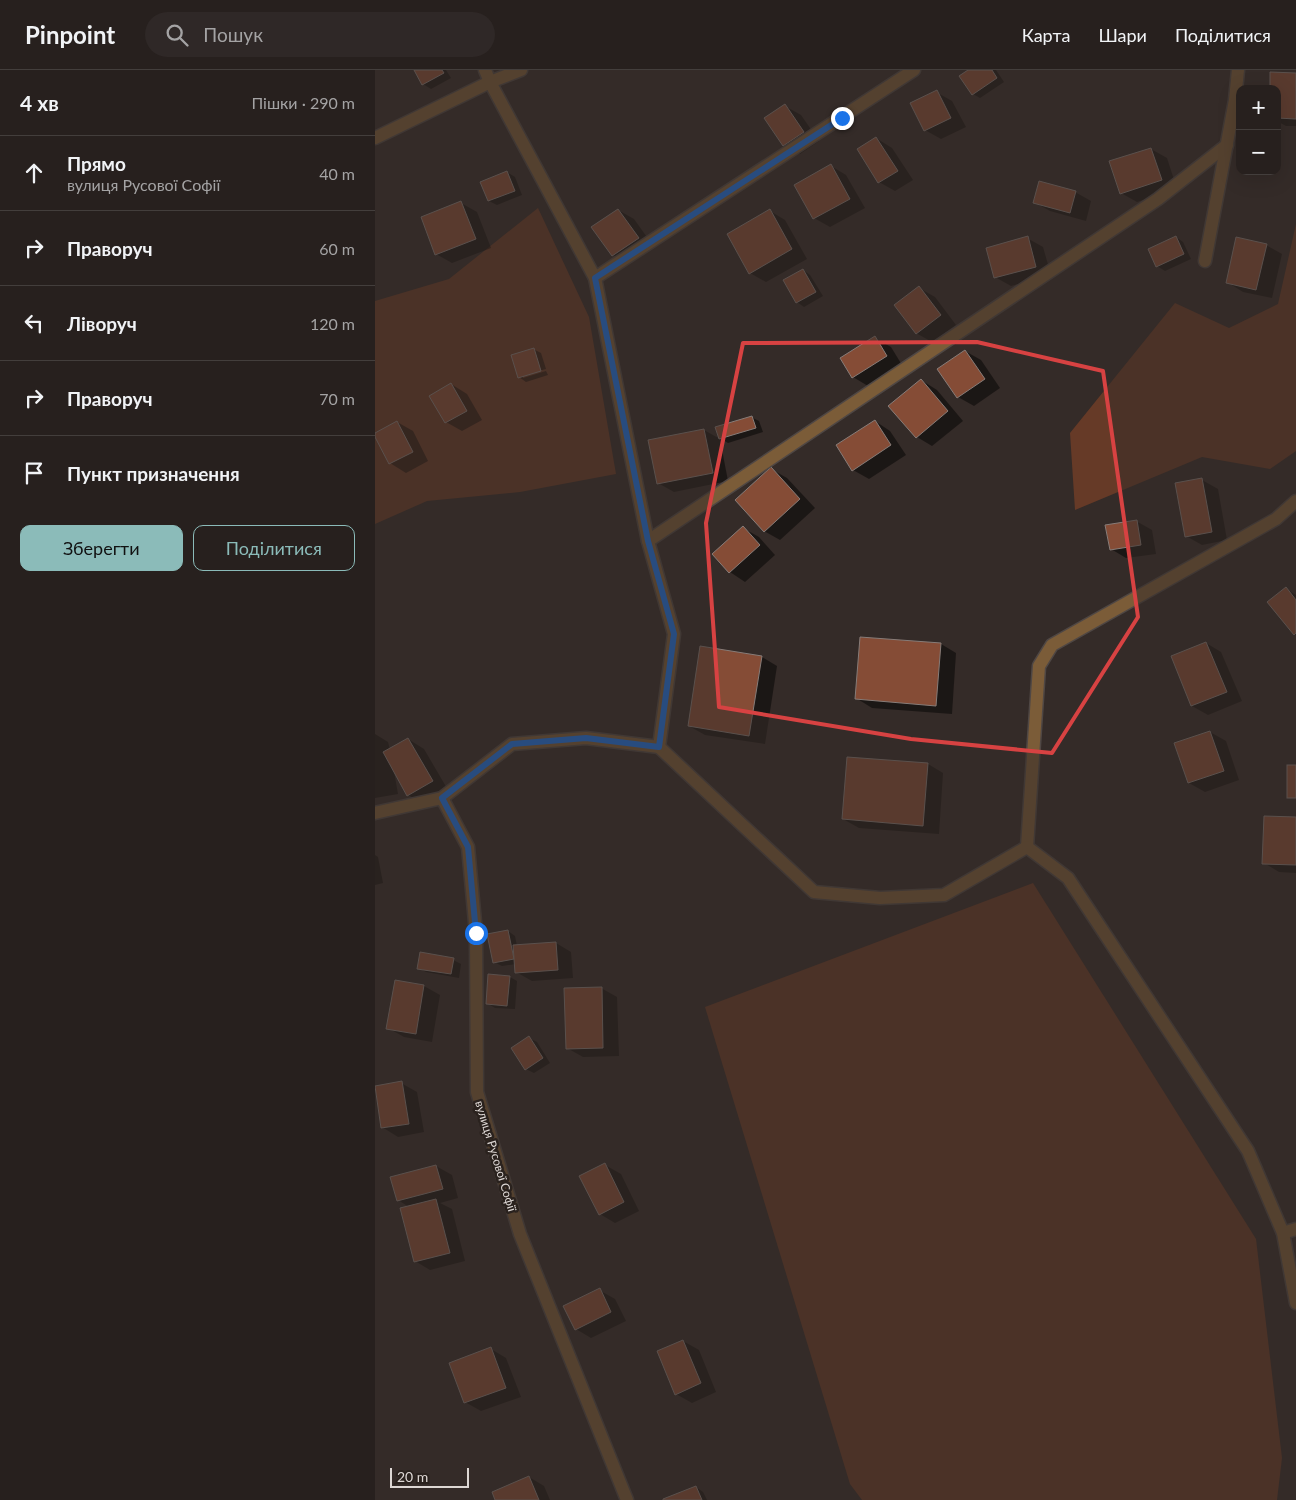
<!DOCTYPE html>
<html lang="uk">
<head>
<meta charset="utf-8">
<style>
  :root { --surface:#27201e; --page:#2f2827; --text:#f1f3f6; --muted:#a4a3a4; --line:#433e3c; --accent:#8bbbb9 }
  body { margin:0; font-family:Lato,sans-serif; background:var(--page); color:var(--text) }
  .controls { position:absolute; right:15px; top:15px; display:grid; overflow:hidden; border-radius:10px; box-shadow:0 5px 20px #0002 }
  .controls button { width:45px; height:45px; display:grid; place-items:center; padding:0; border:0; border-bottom:1px solid var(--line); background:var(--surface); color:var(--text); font:25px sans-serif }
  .scale { position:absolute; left:15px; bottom:12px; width:79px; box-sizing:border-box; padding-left:5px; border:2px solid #ddd7d4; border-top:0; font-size:14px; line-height:18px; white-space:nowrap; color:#ddd7d4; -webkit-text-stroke:4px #2a221e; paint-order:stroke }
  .stop { position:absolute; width:15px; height:15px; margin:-11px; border:4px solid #1a73e8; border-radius:50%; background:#fff }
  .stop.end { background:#1a73e8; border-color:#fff; box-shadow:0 1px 5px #0008 }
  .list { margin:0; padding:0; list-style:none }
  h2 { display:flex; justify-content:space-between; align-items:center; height:65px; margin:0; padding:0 20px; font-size:21px }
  h2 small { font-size:16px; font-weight:400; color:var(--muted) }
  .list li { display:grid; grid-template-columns:32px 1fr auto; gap:15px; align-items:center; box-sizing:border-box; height:75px; padding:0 20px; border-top:1px solid var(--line) }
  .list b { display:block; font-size:19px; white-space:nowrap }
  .list p { margin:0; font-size:16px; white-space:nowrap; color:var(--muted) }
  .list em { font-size:16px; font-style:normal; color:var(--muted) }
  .actions { display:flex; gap:10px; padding:15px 20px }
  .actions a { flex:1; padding:11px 0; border:1px solid var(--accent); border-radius:10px; text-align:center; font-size:18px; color:var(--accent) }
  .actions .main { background:var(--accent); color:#111 }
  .icon { flex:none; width:28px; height:28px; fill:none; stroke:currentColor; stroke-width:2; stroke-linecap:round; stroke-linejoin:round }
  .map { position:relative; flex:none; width:921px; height:1430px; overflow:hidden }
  header { display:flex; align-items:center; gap:30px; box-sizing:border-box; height:70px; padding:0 25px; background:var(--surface); border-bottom:1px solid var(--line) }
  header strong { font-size:24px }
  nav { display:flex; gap:28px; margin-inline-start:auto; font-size:18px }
  .search { width:350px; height:45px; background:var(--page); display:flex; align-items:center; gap:12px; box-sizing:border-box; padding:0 18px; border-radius:28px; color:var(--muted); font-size:19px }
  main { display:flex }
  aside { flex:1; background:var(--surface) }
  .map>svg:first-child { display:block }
  .green { fill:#663a27 }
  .shadow { fill:#0007 }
  .building { fill:#854c36; stroke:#877c78 }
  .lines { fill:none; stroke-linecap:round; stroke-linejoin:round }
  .minor-casing { stroke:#4f4744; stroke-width:15 }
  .minor { stroke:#7b5c38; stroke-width:12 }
  .route { stroke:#1a73e8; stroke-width:6 }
  .marked { fill:none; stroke:#d74242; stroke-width:4; stroke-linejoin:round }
  .labels { text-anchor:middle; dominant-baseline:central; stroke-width:5; stroke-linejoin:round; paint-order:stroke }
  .street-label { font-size:12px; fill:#ddd7d4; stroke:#2a221e }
</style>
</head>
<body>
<header>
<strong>Pinpoint</strong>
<div class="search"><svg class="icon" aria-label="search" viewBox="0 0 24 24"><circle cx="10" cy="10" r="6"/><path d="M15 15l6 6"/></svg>Пошук</div>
<nav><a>Карта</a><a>Шари</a><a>Поділитися</a></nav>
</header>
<main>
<aside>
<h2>4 хв<small>Пішки · 290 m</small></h2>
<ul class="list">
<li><svg class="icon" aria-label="ahead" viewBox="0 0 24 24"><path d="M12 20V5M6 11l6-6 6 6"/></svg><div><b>Прямо</b><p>вулиця Русової Софії</p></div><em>40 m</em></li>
<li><svg class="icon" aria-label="right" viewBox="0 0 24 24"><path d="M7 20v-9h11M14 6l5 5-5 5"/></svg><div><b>Праворуч</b></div><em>60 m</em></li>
<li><svg class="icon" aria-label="left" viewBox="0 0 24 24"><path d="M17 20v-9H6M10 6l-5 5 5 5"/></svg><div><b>Ліворуч</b></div><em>120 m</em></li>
<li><svg class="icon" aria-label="right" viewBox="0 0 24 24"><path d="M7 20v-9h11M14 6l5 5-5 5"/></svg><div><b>Праворуч</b></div><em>70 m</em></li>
<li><svg class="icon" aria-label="arrive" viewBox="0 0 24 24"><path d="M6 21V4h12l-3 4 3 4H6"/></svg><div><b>Пункт призначення</b></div></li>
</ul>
<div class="actions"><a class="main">Зберегти</a><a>Поділитися</a></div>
</aside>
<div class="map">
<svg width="921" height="1430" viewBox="0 0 921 1430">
  <rect width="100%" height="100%" fill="#342b28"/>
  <g class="green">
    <polygon points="163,138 214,247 241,404 145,422 52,431 0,454 0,231 74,209"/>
    <polygon points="921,154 921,381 895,399 827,387 700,440 695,363 800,233 854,258 903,234"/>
    <polygon points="658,813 881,1169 907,1388 902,1430 487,1430 475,1414 330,937"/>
  </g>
  <g class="shadow">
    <polygon points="40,0 71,0 76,8 56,19 48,14"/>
    <polygon points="595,0 621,0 629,12 605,28 598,24"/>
    <polygon points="921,4 921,56 911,56 902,51 902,19"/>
    <polygon points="561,22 577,31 591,57 566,69 550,60"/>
    <polygon points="410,36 426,45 444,71 425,84 409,75 391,49"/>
    <polygon points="501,68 517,78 538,110 520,121 504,112"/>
    <polygon points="776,79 792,88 802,119 762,132 746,123"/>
    <polygon points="456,96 471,105 490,138 455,157 439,148"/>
    <polygon points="132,102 140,107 147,125 122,135 114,131"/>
    <polygon points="700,122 716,131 711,151 675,141 659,132"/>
    <polygon points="86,133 102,142 116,178 77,193 61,184"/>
    <polygon points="243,140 259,149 279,177 253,194 238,185"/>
    <polygon points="395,141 410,150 432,189 391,212 375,203"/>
    <polygon points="801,167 808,172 816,189 790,201 782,196"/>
    <polygon points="652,168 668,177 676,205 636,216 620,207"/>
    <polygon points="891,175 907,184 897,228 868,222 852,212"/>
    <polygon points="428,200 435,205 448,226 429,237 422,232"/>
    <polygon points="544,218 560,227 581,255 557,272 541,263"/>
    <polygon points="500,268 516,277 527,295 493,316 478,307"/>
    <polygon points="158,279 166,283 171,299 148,305 148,308 171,301 173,305 151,312 144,307"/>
    <polygon points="590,281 606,290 625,318 599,336 583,327 564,300"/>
    <polygon points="546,310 562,320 588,351 557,376 542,367"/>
    <polygon points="76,314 92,324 107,350 87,361 71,352"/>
    <polygon points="376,347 384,351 388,362 353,373 345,368"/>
    <polygon points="500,351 515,361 531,385 494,409 478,400"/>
    <polygon points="22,352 38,361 53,391 31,403 15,393 0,365"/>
    <polygon points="329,360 345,369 353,411 299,422 283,413"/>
    <polygon points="396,399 412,408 440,438 405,470 389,461"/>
    <polygon points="827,410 843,419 852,470 827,475 811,466"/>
    <polygon points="761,451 777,460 781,484 751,488 736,479"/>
    <polygon points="368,458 384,467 400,485 370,512 355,502 338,484"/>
    <polygon points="911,519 921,525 921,565 920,564"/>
    <polygon points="831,573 846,582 867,631 833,645 817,636 797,587"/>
    <polygon points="566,574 581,583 577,644 497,638 481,628"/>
    <polygon points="387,587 402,596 390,674 330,665 314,656"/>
    <polygon points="835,662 851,671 864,710 830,722 814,713"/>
    <polygon points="0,664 13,672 15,680 33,669 49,679 73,720 49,734 33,725 19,701 23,724 0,728"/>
    <polygon points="553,694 568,703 564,764 484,758 468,749"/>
    <polygon points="921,748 921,803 904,802 889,793"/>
    <polygon points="0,785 3,787 8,813 0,815"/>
    <polygon points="133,861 140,866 142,876 181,873 196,882 198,908 157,911 141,902 141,894 127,896 119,892"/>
    <polygon points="78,890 86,894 84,908 51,902 44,898"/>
    <polygon points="135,907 142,911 140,939 120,938 112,933"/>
    <polygon points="21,911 49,916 65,925 57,972 29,967 13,958"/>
    <polygon points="226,918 242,927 244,986 208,987 192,978"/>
    <polygon points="154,968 162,972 175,993 159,1003 151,999"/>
    <polygon points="26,1013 42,1022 49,1062 23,1067 7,1057 0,1017"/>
    <polygon points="230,1095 246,1104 264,1141 240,1153 225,1144"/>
    <polygon points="61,1096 77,1105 83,1128 65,1133 77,1139 90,1191 55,1200 40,1191 34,1137 23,1130"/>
    <polygon points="224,1220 240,1229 251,1251 216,1268 201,1259"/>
    <polygon points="308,1271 324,1280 341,1322 317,1333 301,1324"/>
    <polygon points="116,1279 131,1288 146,1327 106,1341 90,1332"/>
    <polygon points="154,1407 169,1416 175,1430 122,1430"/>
    <polygon points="321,1417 328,1422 332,1430 290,1430"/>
  </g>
  <g class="building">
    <polygon points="39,0 67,0 69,3 47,15"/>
    <polygon points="593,0 617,0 622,8 597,25 584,6"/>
    <polygon points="895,2 921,3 921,49 902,48 902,19 895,19"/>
    <polygon points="562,20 576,48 549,61 535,33"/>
    <polygon points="410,34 429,62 408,76 389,48"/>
    <polygon points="501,67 523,101 503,113 482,79"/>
    <polygon points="776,78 787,110 745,124 734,91"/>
    <polygon points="456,94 475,129 438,149 419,115"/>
    <polygon points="132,101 140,121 113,131 105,112"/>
    <polygon points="664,111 701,121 695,143 658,133"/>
    <polygon points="86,131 101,169 60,185 46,147"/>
    <polygon points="243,139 264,168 237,186 216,157"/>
    <polygon points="395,139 417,179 374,204 352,164"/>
    <polygon points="653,166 661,197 619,208 611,178"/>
    <polygon points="801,166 809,184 781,197 773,179"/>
    <polygon points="861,167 892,174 881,220 851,213"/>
    <polygon points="428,199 441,222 421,233 408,210"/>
    <polygon points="544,216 566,245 541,264 519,235"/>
    <polygon points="500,266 512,286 477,308 465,288"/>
    <polygon points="159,278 166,301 143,308 136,285"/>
    <polygon points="590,280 610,309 582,328 562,299"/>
    <polygon points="546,309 573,341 541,368 513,336"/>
    <polygon points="76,313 92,341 70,353 54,326"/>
    <polygon points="377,346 381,358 344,369 340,357"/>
    <polygon points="500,350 516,375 477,401 461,375"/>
    <polygon points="22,351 38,382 14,394 0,367 0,363"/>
    <polygon points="329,359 338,403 282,414 273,370"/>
    <polygon points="396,397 425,429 389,462 360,430"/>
    <polygon points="827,408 837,462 810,467 800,413"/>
    <polygon points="762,450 766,475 735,480 730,455"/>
    <polygon points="368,456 385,475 354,503 337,484"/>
    <polygon points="911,517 921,530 921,563 919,565 892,532"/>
    <polygon points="485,567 566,573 561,636 480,629"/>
    <polygon points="831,572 852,622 816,636 796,586"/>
    <polygon points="325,576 387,586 374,666 313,656"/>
    <polygon points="835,661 849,701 813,713 799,673"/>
    <polygon points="33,668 58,711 32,726 8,682"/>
    <polygon points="472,687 553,693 548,756 467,749"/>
    <rect x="912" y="695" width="9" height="33"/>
    <polygon points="889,746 921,747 921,795 887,794"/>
    <polygon points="133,860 139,889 118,893 112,864"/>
    <polygon points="181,872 183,900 140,903 138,875"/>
    <polygon points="45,882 79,888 76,904 42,899"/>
    <polygon points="113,904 135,906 132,936 111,934"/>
    <polygon points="20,910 49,915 41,964 11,959"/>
    <polygon points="227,917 228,978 191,979 189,918"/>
    <polygon points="154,966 168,988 150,1000 136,978"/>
    <polygon points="27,1011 34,1054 6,1058 0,1016"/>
    <polygon points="230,1093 249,1132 224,1145 204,1106"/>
    <polygon points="61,1095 68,1119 22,1131 15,1107"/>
    <polygon points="61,1129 75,1183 39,1192 25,1138"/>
    <polygon points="225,1218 236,1242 200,1260 188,1236"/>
    <polygon points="308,1270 326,1313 300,1325 282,1281"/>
    <polygon points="116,1277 131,1318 89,1333 74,1293"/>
    <polygon points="154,1406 164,1430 120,1430 117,1422"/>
    <polygon points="321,1416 327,1430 288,1430 288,1429"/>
  </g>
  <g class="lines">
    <defs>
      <g id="minor">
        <polyline points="0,68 115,12 146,0"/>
        <polyline points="830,191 860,30 863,0"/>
        <polyline points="220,208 539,0"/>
        <polyline points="921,431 901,449 677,575 664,596 652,777 693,808 873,1081 908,1163 921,1233"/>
        <polyline points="273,471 783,129 852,75"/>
        <polyline points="284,677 439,822 505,828 569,825 652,777"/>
        <polyline points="67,728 93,777 101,863 102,1022 145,1164 252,1430"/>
        <polyline points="0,743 67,728 137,674 211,668 284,677 299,564 273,471 220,208 115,12 110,0"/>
        <polyline points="908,1163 921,1159"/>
      </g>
    </defs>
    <use href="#minor" class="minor-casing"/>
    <use href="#minor" class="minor"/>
  </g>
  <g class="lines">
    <polyline class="route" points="101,863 93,777 67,728 137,674 211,668 284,677 299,564 273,471 220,208 467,48"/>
  </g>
  <path d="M0 0H921V1430H0ZM602,272L728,301L763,547L677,683L536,669L344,637L331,453L368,273Z" fill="#342b28" fill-opacity=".55" fill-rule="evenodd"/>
  <path class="marked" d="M602,272L728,301L763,547L677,683L536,669L344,637L331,453L368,273Z"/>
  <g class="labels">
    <g class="street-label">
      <text transform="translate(121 1086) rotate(73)">вулиця Русової Софії</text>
    </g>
  </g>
</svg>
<div class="controls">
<button>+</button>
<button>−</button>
</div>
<div class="scale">20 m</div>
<div class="stop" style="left:101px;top:863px"></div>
<div class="stop end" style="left:467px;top:48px"></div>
</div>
</main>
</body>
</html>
